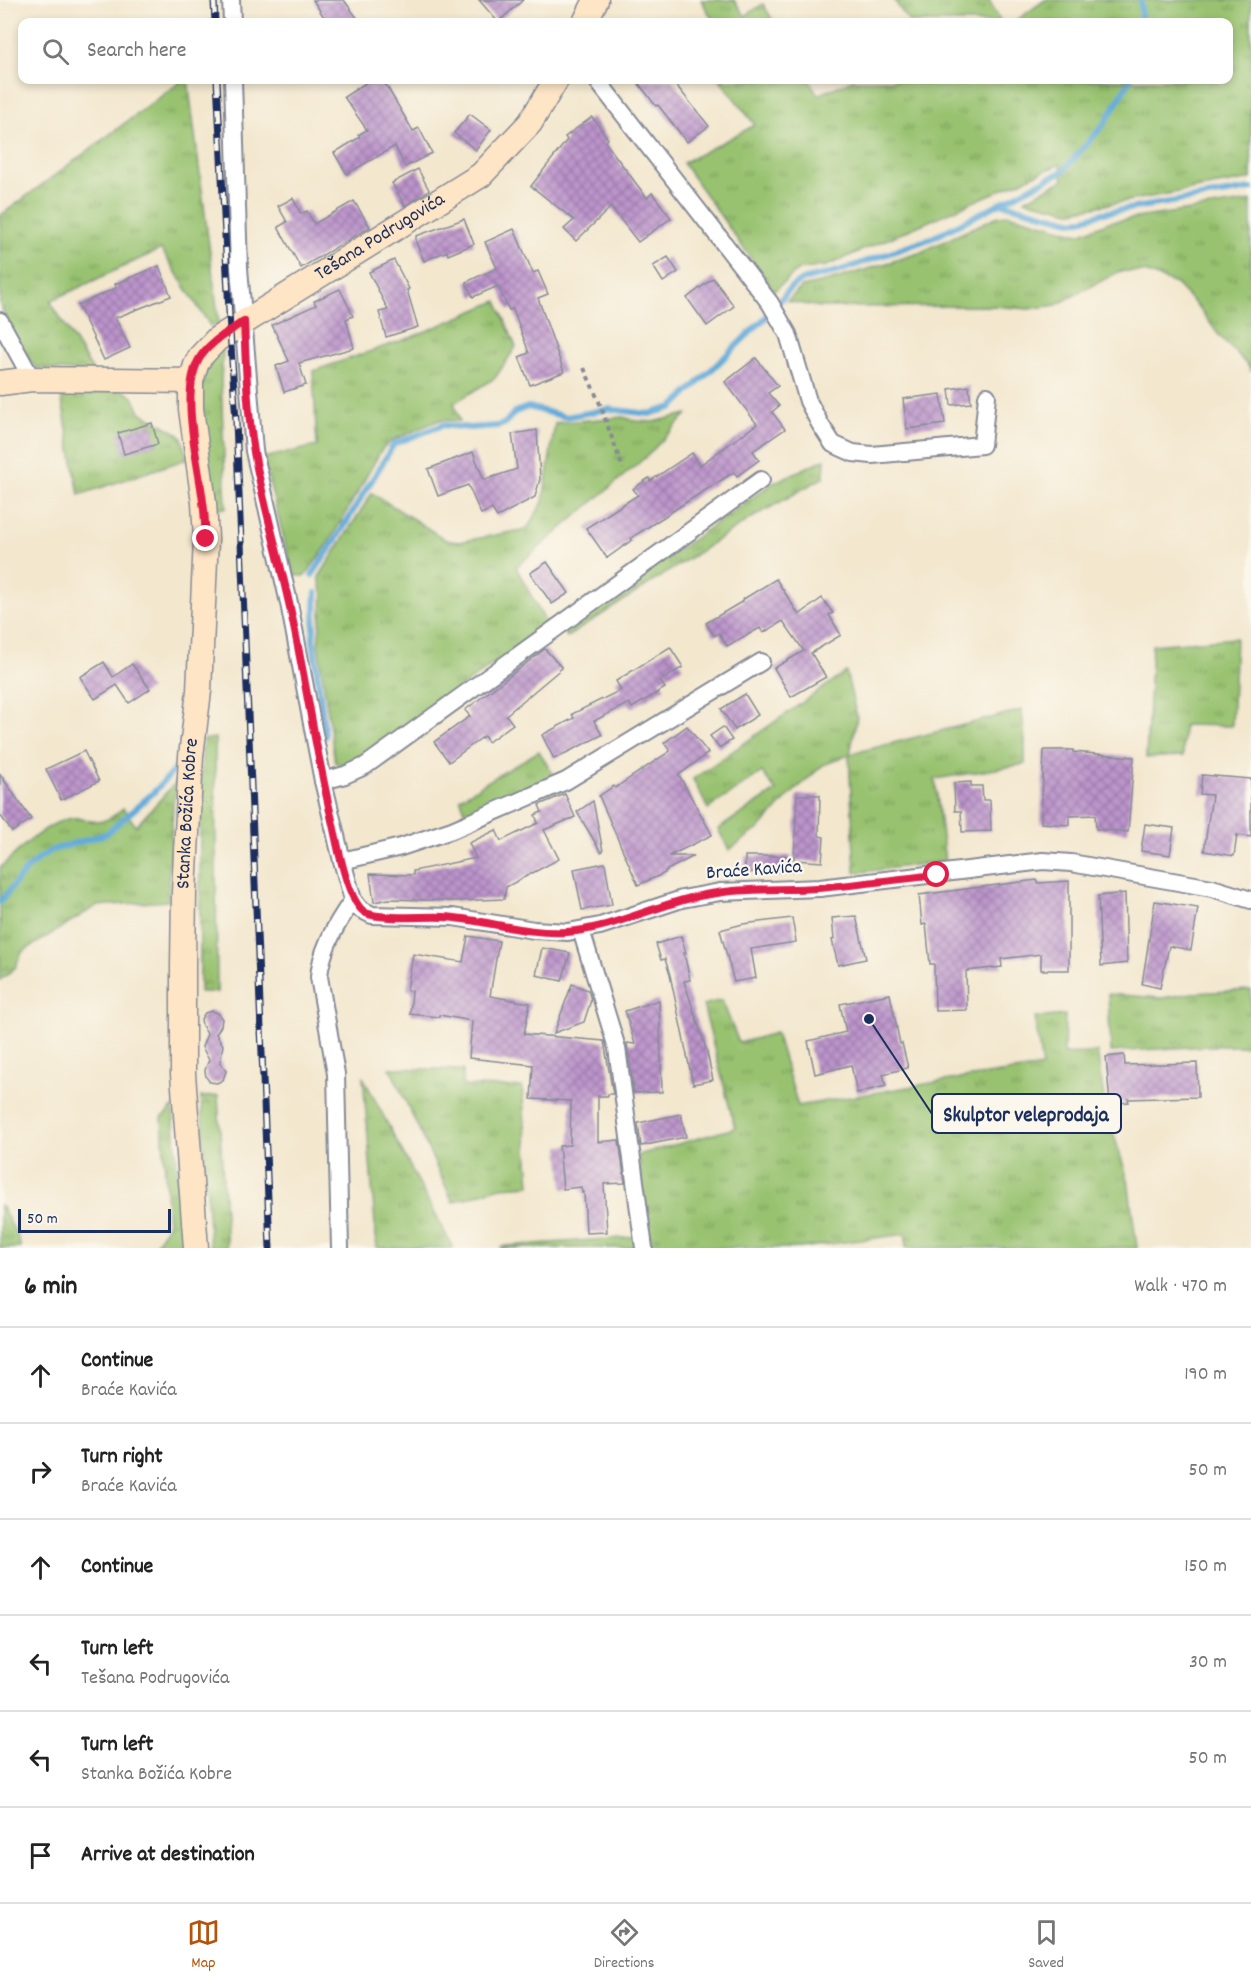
<!DOCTYPE html>
<html lang="en">
<head>
<meta charset="utf-8">
<style>
  :root { --surface:#fff; --page:#f2f2f2; --text:#222; --muted:#767676; --line:#e0e0e0; --accent:#b45309 }
  body { margin:0; font-family:Dekko,sans-serif; background:var(--page); color:var(--text) }
  .scale { position:absolute; left:18px; bottom:15px; width:153px; box-sizing:border-box; padding-left:6px; border:3px solid #1b2f5e; border-top:0; font-size:16px; line-height:21px; white-space:nowrap; color:#1b2f5e; -webkit-text-stroke:4px #fbf7ec; paint-order:stroke }
  .stop { position:absolute; width:18px; height:18px; margin:-14px; border:4px solid #e11d48; border-radius:50%; background:#fff }
  .stop.end { background:#e11d48; border-color:#fff; box-shadow:0 2px 6px #0008 }
  .list { margin:0; padding:0; list-style:none }
  h2 { display:flex; justify-content:space-between; align-items:center; height:78px; margin:0; padding:0 24px; font-size:26px }
  h2 small { font-size:20px; font-weight:400; color:var(--muted) }
  .list li { display:grid; grid-template-columns:39px 1fr auto; gap:18px; align-items:center; box-sizing:border-box; height:96px; padding:0 24px; border-top:2px solid var(--line) }
  .list b { display:block; font-size:22px; white-space:nowrap }
  .list p { margin:0; font-size:20px; white-space:nowrap; color:var(--muted) }
  .list em { font-size:20px; font-style:normal; color:var(--muted) }
  .icon { flex:none; width:33px; height:33px; fill:none; stroke:currentColor; stroke-width:2; stroke-linecap:round; stroke-linejoin:round }
  .map { position:relative; flex:none; width:1251px; height:1248px; overflow:hidden }
  .search { position:absolute; background:var(--surface); box-shadow:0 3px 9px #0003; left:18px; right:18px; top:18px; height:66px; display:flex; align-items:center; gap:15px; box-sizing:border-box; padding:0 21px; border-radius:12px; color:var(--muted); font-size:22px }
  .sheet { height:654px; background:var(--surface) }
  nav { display:flex; justify-content:space-around; align-items:center; box-sizing:border-box; height:84px; border-top:2px solid var(--line); background:var(--surface); font-size:16px; color:var(--muted) }
  nav a { display:grid; justify-items:center; gap:3px }
  nav .on { color:var(--accent) }
  .map>svg:first-child { display:block }
  .grass { fill:url(#grass-tufts); stroke:#5a7866; stroke-width:1.5 }
  .lines { fill:none; stroke-linecap:round; stroke-linejoin:round }
  .stream { stroke:#62aad9; stroke-width:6 }
  .building { fill:url(#building-cross-hatch) }
  .street-casing { stroke:#878b96; stroke-width:20 }
  .secondary-casing { stroke:#878b96; stroke-width:27 }
  .path { stroke:#878b96; stroke-width:4; stroke-dasharray:4.5 4.5; stroke-linecap:butt }
  .street { stroke:#fff; stroke-width:16 }
  .secondary { stroke:#fde5c5; stroke-width:24 }
  .rail-casing { stroke:#1b2f5e; stroke-width:7 }
  .rail { stroke:#fbf7ec; stroke-width:4.5; stroke-dasharray:14; stroke-linecap:butt }
  .route { stroke:#e11d48; stroke-width:8 }
  .labels { text-anchor:middle; dominant-baseline:central; stroke-width:4.5; stroke-linejoin:round; paint-order:stroke }
  .street-label { font-size:20px; fill:#1b2f5e; stroke:#fbf7ec }
  .leader { fill:none; stroke:#1b2f5e; stroke-width:2 }
  .callout-dot { fill:#1b2f5e; stroke:#fbf7ec; stroke-width:2 }
  .callout { fill:#fbf7ec; stroke:#1b2f5e; stroke-width:2 }
  .callout-label { font-size:21px; text-anchor:middle; font-weight:bold; fill:#1b2f5e }
</style>
</head>
<body>
<div class="map">
<svg width="1251" height="1248" viewBox="0 0 1251 1248">
  <defs>
    <pattern id="grass-tufts" width="24" height="20" patternUnits="userSpaceOnUse" patternTransform="scale(1.5)"><rect width="24" height="20" fill="#98c26f"/><path d="M3 7l-1-3M5 7V3M7 7l1-3M15 17l-1-3M17 17v-4M19 17l1-3" fill="none" stroke="#7b9e5e"/></pattern>
    <pattern id="building-cross-hatch" width="8" height="8" patternUnits="userSpaceOnUse" patternTransform="scale(1.5)"><rect width="8" height="8" fill="#bc94cb"/><path d="M0 0l8 8M0 8l8-8" fill="none" stroke="#9879a8"/></pattern>
  </defs>
  <rect width="100%" height="100%" fill="#fbf7ec"/>
  <filter id="ink" filterUnits="userSpaceOnUse"><feTurbulence type="fractalNoise" baseFrequency=".0167" numOctaves="2"/><feDisplacementMap in="SourceGraphic" scale="12" xChannelSelector="R" yChannelSelector="G"/><feConvolveMatrix kernelMatrix="1 2 1 2 8 2 1 2 1" color-interpolation-filters="sRGB"/></filter>
  <filter id="wash" filterUnits="userSpaceOnUse"><feTurbulence type="fractalNoise" baseFrequency=".008" numOctaves="4" result="noise"/><feDisplacementMap in="SourceGraphic" scale="24" xChannelSelector="R" yChannelSelector="G"/><feGaussianBlur stdDeviation="1.35" result="paint"/><feColorMatrix in="noise" values="0 0 0 0 0 0 0 0 0 0 0 0 0 0 0 0 0 1.4 0 .05"/><feComposite in="paint" operator="in"/></filter>
  <g filter="url(#wash)">
    <rect width="100%" height="100%" fill="#f3e7ce"/>
    <g class="grass">
      <polygon points="701,0 734,0 745,16 763,4 774,22 714,22"/>
      <polygon points="894,0 989,0 1001,22 909,22"/>
      <polygon points="1045,0 1251,0 1251,179 1071,211 1024,200 1063,180 1060,164 826,266 798,270 774,291 683,163 755,125 720,80 809,80 818,95 852,80 1228,80 1228,22 1014,22"/>
      <polygon points="183,80 188,80 219,324 211,327 161,249 50,301 94,373 36,368 18,344 0,305 0,216"/>
      <polygon points="1251,201 1251,372 1249,367 1218,334 1200,309 1176,284 1145,272 1120,271 1056,305 1029,309 993,306 820,307 787,301 802,287 829,281 919,253 996,217 1009,214 1079,234 1109,222"/>
      <polygon points="497,301 516,347 495,378 454,403 460,421 439,420 393,440 382,449 328,544 305,576 291,575 288,555 263,458 317,446 313,371 412,337"/>
      <path d="M224,341L221,379L226,508H218C210,468 194,423 202,382C205,367 216,353 224,341Z"/>
      <polygon points="60,390 124,391 133,397 140,412 177,433 182,438 187,459 79,495"/>
      <polygon points="687,414 648,455 516,567 547,625 358,762 349,766 335,763 318,644 323,596 319,577 372,493 446,540 459,542 527,529 543,502 555,423 623,417 636,421 653,422"/>
      <polygon points="825,459 824,477 750,519 567,637 563,631 773,483"/>
      <polygon points="1236,638 1232,726 1184,725 1183,756 1146,758 1152,645"/>
      <polygon points="846,672 857,717 850,754 1022,710 1025,742 1025,764 935,779 945,861 855,873 849,755 823,765 789,796 760,828 729,850 718,829 776,791 762,772 708,809 693,779"/>
      <polygon points="215,738 217,992 200,992 200,793 203,740"/>
      <polygon points="539,751 555,778 467,816 460,798"/>
      <path d="M177,781L173,805L168,901L96,906L22,952L15,968L0,980V868C19,850 46,822 72,818C77,817 81,819 86,820C103,824 111,819 123,808L136,826Z"/>
      <polygon points="1251,990 1251,1046 1207,1046 1111,1052 1108,994 1162,998 1192,993"/>
      <polygon points="722,1000 739,1043 776,1033 798,1106 937,1082 1042,1067 1035,1018 1065,1015 1064,1054 1097,1052 1106,1110 1128,1180 1137,1248 906,1248 906,1234 800,1248 650,1248 638,1155 735,1128 703,1005"/>
      <polygon points="390,1068 463,1070 463,1086 522,1087 530,1185 501,1187 453,1202"/>
      <polygon points="363,1077 453,1248 377,1248"/>
      <polygon points="218,1096 227,1248 210,1248 201,1097"/>
      <polygon points="173,1107 183,1248 153,1248 168,1225 162,1118"/>
      <polygon points="0,1204 17,1235 21,1248 0,1248"/>
      <polygon points="636,1237 637,1248 500,1248 505,1246"/>
    </g>
    <g class="lines">
      <g class="stream">
        <polyline points="1141,22 1141,0"/>
        <polyline points="1001,203 1074,222 1103,213 1251,189"/>
        <polyline points="778,303 791,287 802,280 839,271 932,238 1063,171 1105,123 1130,80"/>
        <polyline points="312,575 333,544 394,444 443,425 470,428 497,426 504,424 515,412 528,407 566,417 609,409 649,414 673,407 767,316"/>
        <polyline points="316,593 313,640 325,736"/>
        <polyline points="0,902 24,872 40,858 52,850 106,834 153,793 177,767"/>
      </g>
    </g>
    <g id="blocks">
      <g class="building">
        <polygon points="313,0 344,0 360,22 327,22"/>
        <polygon points="479,0 523,0 498,22"/>
        <polygon points="370,80 383,80 413,131 419,128 432,153 405,167 395,146 347,174 334,153 360,137 358,135 367,130 344,97"/>
        <polygon points="636,80 672,80 709,126 687,142 658,105 656,106"/>
        <polygon points="470,114 491,130 476,150 454,133"/>
        <polygon points="592,117 608,139 605,142 647,198 652,193 671,218 638,242 611,207 576,241 564,229 574,220 531,186 567,140 565,137"/>
        <polygon points="418,169 429,190 405,206 392,183"/>
        <polygon points="293,198 301,214 307,211 314,224 354,201 370,227 301,268 278,227 287,222 278,206"/>
        <polygon points="464,219 474,244 448,255 447,251 424,261 416,242 416,236"/>
        <polygon points="514,229 533,273 538,271 548,294 538,298 564,372 530,385 519,357 529,353 513,309 509,310 498,286 473,297 466,282 497,268 485,242"/>
        <polygon points="668,257 678,272 663,282 653,266"/>
        <polygon points="394,260 409,289 407,290 418,327 386,337 379,312 388,310 369,272"/>
        <polygon points="159,266 171,296 115,318 130,348 104,360 78,305 116,288 115,284"/>
        <polygon points="713,278 734,306 707,326 687,298"/>
        <polygon points="340,289 353,316 346,319 354,348 299,363 306,385 284,392 276,366 289,361 272,325 316,305 314,301"/>
        <polygon points="756,358 778,386 768,393 779,406 772,412 785,429 753,451 759,460 737,476 734,472 688,501 631,538 632,540 607,558 586,528 638,495 633,489 649,478 650,481 692,453 700,465 757,424 725,382"/>
        <polygon points="969,386 971,403 951,405 949,389"/>
        <polygon points="941,394 945,424 907,429 903,399"/>
        <polygon points="152,423 158,444 124,454 118,433"/>
        <polygon points="537,430 540,479 535,497 497,517 492,509 481,514 468,485 438,496 428,469 473,452 484,480 517,469 512,434"/>
        <polygon points="547,562 569,593 552,604 530,573"/>
        <polygon points="776,579 799,615 822,598 833,613 829,615 841,635 811,653 826,677 791,697 774,668 804,651 783,621 763,633 760,628 727,646 719,633 714,636 706,623 743,601 742,600"/>
        <polygon points="670,647 683,667 660,681 665,688 632,708 629,703 594,721 602,735 554,759 542,735 574,718 572,714 621,690 616,681"/>
        <polygon points="545,649 562,668 506,715 513,724 488,742 484,736 449,762 434,742 470,716 465,710"/>
        <polygon points="104,662 113,677 132,664 150,689 129,703 117,685 95,699 80,677"/>
        <polygon points="745,694 758,715 735,730 721,709"/>
        <polygon points="687,726 708,753 679,775 712,835 669,856 694,856 665,871 665,873 638,885 599,796 614,786 615,788 670,751 664,743"/>
        <polygon points="723,727 732,740 719,748 710,736"/>
        <polygon points="1044,750 1073,750 1073,752 1134,757 1128,832 1096,829 1095,815 1069,816 1069,825 1041,823"/>
        <polygon points="84,751 99,781 61,800 46,769"/>
        <polygon points="0,774 31,819 12,832 0,815"/>
        <polygon points="1202,775 1251,779 1251,837 1237,835 1234,856 1204,851 1212,795 1200,794"/>
        <polygon points="971,782 971,786 982,786 983,800 990,800 991,831 962,832 961,811 955,811 954,783"/>
        <polygon points="565,794 575,817 544,830 559,859 506,887 504,899 456,901 389,899 374,902 370,874 413,875 413,871 476,858 469,843 496,830 501,841 538,823 535,815 542,812 539,805"/>
        <polygon points="797,795 820,795 819,836 824,837 822,862 794,860"/>
        <polygon points="593,801 603,851 601,852 577,812"/>
        <polygon points="1145,824 1174,828 1170,855 1141,851"/>
        <rect x="745" y="856" width="46" height="16"/>
        <polygon points="605,863 612,905 582,910 574,869"/>
        <polygon points="1037,880 1038,883 1069,881 1069,970 1041,970 1041,954 1001,959 1002,967 966,971 967,1010 935,1011 934,964 930,964 926,924 922,925 919,895"/>
        <polygon points="1125,893 1127,963 1101,966 1098,896"/>
        <polygon points="1155,901 1198,908 1191,950 1169,946 1160,988 1142,984"/>
        <polygon points="856,916 866,959 838,965 832,940 834,939 832,918"/>
        <polygon points="792,918 796,942 751,949 756,978 734,982 720,930 743,924"/>
        <polygon points="468,936 499,941 490,996 530,1003 524,1034 604,1041 613,1094 608,1094 608,1096 598,1096 598,1142 619,1140 625,1183 604,1184 607,1232 586,1233 584,1192 582,1193 581,1187 563,1189 559,1146 570,1145 571,1101 531,1099 533,1065 469,1058 472,1021 439,1015 439,1017 410,1014 412,991 407,990 413,954 463,962"/>
        <polygon points="681,936 686,953 684,953 690,980 684,981 707,1052 713,1080 693,1084 670,975 665,959 661,960 656,944"/>
        <polygon points="542,948 570,953 562,981 536,975"/>
        <polygon points="572,984 588,990 591,1000 584,1022 554,1033"/>
        <polygon points="890,994 900,1044 902,1043 908,1068 883,1074 886,1086 857,1093 851,1065 815,1074 808,1041 846,1032 840,1004"/>
        <polygon points="659,1000 662,1092 634,1093 627,1043 635,1044 625,1011"/>
        <polygon points="212,1011 218,1013 222,1019 221,1026 216,1034 223,1045 220,1062 226,1071 223,1080 217,1083 210,1082 206,1077 205,1070 209,1060 202,1047 207,1034 202,1025 201,1019 205,1013"/>
        <polygon points="1124,1055 1125,1065 1197,1063 1198,1097 1128,1099 1129,1102 1110,1104 1106,1057"/>
        <polygon points="681,1114 686,1137 641,1146 638,1123"/>
      </g>
    </g>
  </g>
  <g filter="url(#ink)">
    <use href="#blocks" fill-opacity="0" stroke="#878b96" stroke-width="1.5"/>
    <g class="lines">
      <defs>
        <g id="street">
          <polyline points="231,0 232,22"/>
          <polyline points="233,80 239,268 254,451 289,603 323,781 342,861 353,900 360,909 372,915 453,917 534,930 568,932 600,926 682,899 720,892 820,888 1043,861 1071,863 1212,888 1251,900"/>
          <polyline points="597,80 770,303 788,334 808,401 820,424 833,444 853,453 872,455 982,445 987,396"/>
          <polyline points="0,321 32,379"/>
          <polyline points="323,781 345,775 365,766 761,480"/>
          <polyline points="342,861 401,847 452,830 566,781 761,662"/>
          <polyline points="581,930 617,1048 644,1248"/>
          <path d="M340,1248L336,1074L319,977C321,949 337,922 353,900"/>
        </g>
        <g id="secondary">
          <polyline points="585,22 596,0"/>
          <polyline points="0,383 32,379 191,381"/>
          <path id="s1" d="M196,1248L183,1074V965L184,892L191,756L199,691L206,539L204,503L191,409V381L196,365L200,357L217,339L481,175L530,123L556,80"/>
        </g>
      </defs>
      <use href="#street" class="street-casing"/>
      <use href="#secondary" class="secondary-casing"/>
      <polyline class="path" points="584,368 600,404 623,469"/>
      <use href="#street" class="street"/>
      <use href="#secondary" class="secondary"/>
      <defs>
        <g id="rail">
          <polyline points="214,0 215,22"/>
          <polyline points="217,80 230,331 236,421 270,1248"/>
        </g>
      </defs>
      <use href="#rail" class="rail-casing"/>
      <use href="#rail" class="rail"/>
    </g>
  </g>
  <g class="lines" filter="url(#ink)">
    <path class="route" d="M206,539C205,527 205,514 203,502C199,464 178,389 201,356C212,340 229,332 244,321C246,365 247,409 254,452C263,503 278,553 289,603C305,675 315,748 332,820C337,841 347,903 366,913C380,920 424,916 443,917C484,919 526,935 567,932C619,928 666,899 717,893C750,888 785,890 818,888C858,885 897,879 937,875"/>
  </g>
  <g class="labels">
    <g class="street-label">
      <text stroke="none"><textPath href="#s1" startOffset="1112">Tešana Podrugovića</textPath></text>
      <text stroke="none"><textPath href="#s1" startOffset="435">Stanka Božića Kobre</textPath></text>
      <text transform="translate(754 871) rotate(-4)">Braće Kavića</text>
    </g>
  </g>
  <path class="leader" d="M869 1019L932 1114"/>
  <circle class="callout-dot" cx="869" cy="1019" r="6"/>
  <rect class="callout" x="932" y="1094" width="189" height="39" rx="6"/>
  <g class="callout-label">
    <text x="1026" y="1121">Skulptor veleprodaja</text>
  </g>
</svg>
<div class="scale">50 m</div>
<div class="stop" style="left:937px;top:875px"></div>
<div class="stop end" style="left:206px;top:539px"></div>
<div class="search"><svg class="icon" aria-label="search" viewBox="0 0 24 24"><circle cx="10" cy="10" r="6"/><path d="M15 15l6 6"/></svg>Search here</div>
</div>
<section class="sheet">
<h2>6 min<small>Walk · 470 m</small></h2>
<ul class="list">
<li><svg class="icon" aria-label="ahead" viewBox="0 0 24 24"><path d="M12 20V5M6 11l6-6 6 6"/></svg><div><b>Continue</b><p>Braće Kavića</p></div><em>190 m</em></li>
<li><svg class="icon" aria-label="right" viewBox="0 0 24 24"><path d="M7 20v-9h11M14 6l5 5-5 5"/></svg><div><b>Turn right</b><p>Braće Kavića</p></div><em>50 m</em></li>
<li><svg class="icon" aria-label="ahead" viewBox="0 0 24 24"><path d="M12 20V5M6 11l6-6 6 6"/></svg><div><b>Continue</b></div><em>150 m</em></li>
<li><svg class="icon" aria-label="left" viewBox="0 0 24 24"><path d="M17 20v-9H6M10 6l-5 5 5 5"/></svg><div><b>Turn left</b><p>Tešana Podrugovića</p></div><em>30 m</em></li>
<li><svg class="icon" aria-label="left" viewBox="0 0 24 24"><path d="M17 20v-9H6M10 6l-5 5 5 5"/></svg><div><b>Turn left</b><p>Stanka Božića Kobre</p></div><em>50 m</em></li>
<li><svg class="icon" aria-label="arrive" viewBox="0 0 24 24"><path d="M6 21V4h12l-3 4 3 4H6"/></svg><div><b>Arrive at destination</b></div></li>
</ul>
</section>
<nav>
<a class="on"><svg class="icon" aria-label="map" viewBox="0 0 24 24"><path d="M3 6l6-2 6 2 6-2v14l-6 2-6-2-6 2zM9 4v14M15 6v14"/></svg>Map</a>
<a><svg class="icon" aria-label="directions" viewBox="0 0 24 24"><path d="M12 3l9 9-9 9-9-9zM9 14v-3h6M13 9l2 2-2 2"/></svg>Directions</a>
<a><svg class="icon" aria-label="saved" viewBox="0 0 24 24"><path d="M7 4h10v16l-5-4-5 4z"/></svg>Saved</a>
</nav>
</body>
</html>
